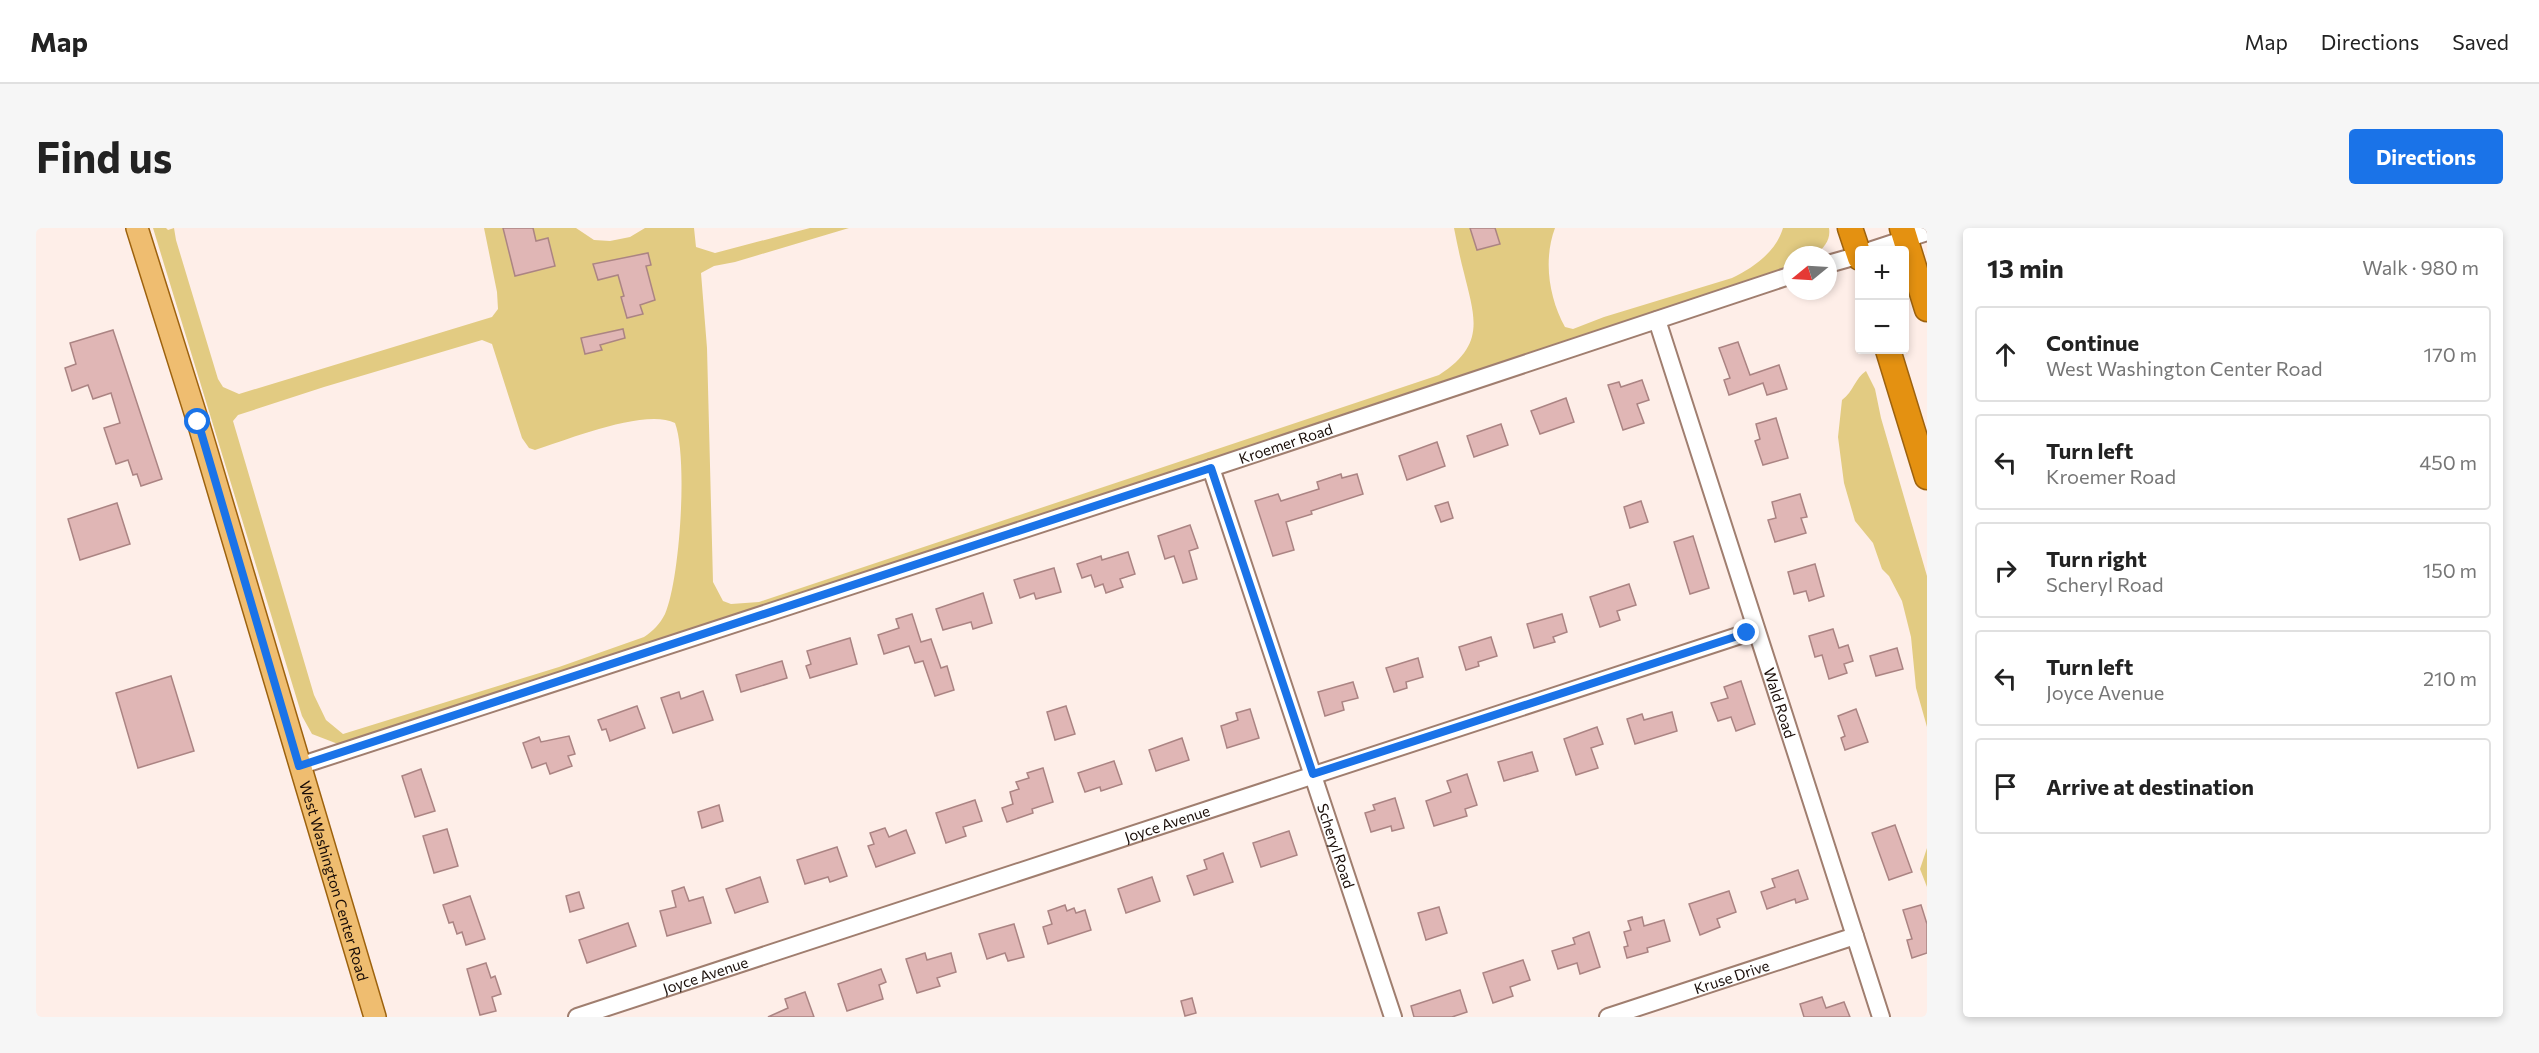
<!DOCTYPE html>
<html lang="en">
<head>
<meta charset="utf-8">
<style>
  :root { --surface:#fff; --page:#f6f6f6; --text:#222; --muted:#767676; --line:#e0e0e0; --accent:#1a73e8 }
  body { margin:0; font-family:Commissioner,sans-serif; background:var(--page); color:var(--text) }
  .controls { position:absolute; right:18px; top:18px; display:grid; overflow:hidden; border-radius:6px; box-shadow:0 3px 9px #0003 }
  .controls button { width:54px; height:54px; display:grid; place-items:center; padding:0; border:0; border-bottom:2px solid var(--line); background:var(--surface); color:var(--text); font:30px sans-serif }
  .compass { position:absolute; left:1747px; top:18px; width:54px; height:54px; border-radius:50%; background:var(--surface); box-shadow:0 3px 9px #0003; rotate:252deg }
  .stop { position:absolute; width:18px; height:18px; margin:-14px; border:4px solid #1a73e8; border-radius:50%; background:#fff }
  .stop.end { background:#1a73e8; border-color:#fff; box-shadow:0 2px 6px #0008 }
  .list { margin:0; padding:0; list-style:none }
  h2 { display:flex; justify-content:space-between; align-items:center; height:78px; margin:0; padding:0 24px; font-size:26px }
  h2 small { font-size:20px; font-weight:400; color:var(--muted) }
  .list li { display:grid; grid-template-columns:39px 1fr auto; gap:18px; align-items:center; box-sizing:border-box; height:96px; margin:0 12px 12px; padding:0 12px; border:2px solid var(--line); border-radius:6px }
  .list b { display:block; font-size:22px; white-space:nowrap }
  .list p { margin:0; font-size:20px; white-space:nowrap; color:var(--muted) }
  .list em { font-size:20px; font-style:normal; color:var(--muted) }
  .icon { flex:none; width:33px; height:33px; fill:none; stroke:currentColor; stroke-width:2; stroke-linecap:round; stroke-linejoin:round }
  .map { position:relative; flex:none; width:1891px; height:789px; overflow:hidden; border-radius:6px }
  header { display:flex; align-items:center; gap:36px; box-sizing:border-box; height:84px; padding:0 30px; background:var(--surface); border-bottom:2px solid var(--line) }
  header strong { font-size:28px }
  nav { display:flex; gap:33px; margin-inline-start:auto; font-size:21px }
  .intro { display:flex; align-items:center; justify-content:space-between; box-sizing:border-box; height:144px; padding:0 36px }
  h1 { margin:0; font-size:42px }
  .button { padding:15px 27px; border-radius:6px; background:var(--accent); color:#fff; font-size:21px; font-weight:700 }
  main { display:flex; gap:36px; padding:0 36px }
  aside { flex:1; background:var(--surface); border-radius:6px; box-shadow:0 3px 9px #0003 }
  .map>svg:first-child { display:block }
  .green { fill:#e2cb82; fill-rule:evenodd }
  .building { fill:#e0b6b5; stroke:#ab8483; stroke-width:1.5 }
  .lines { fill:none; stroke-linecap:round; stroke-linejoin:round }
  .minor-casing { stroke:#a07e6f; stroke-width:20 }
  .major-casing { stroke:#9d620e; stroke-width:24 }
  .highway-casing { stroke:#9d620e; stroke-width:27 }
  .minor { stroke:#fff; stroke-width:16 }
  .major { stroke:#efbd70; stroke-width:21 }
  .highway { stroke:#e49111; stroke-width:24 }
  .route { stroke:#1a73e8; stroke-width:8 }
  .labels { text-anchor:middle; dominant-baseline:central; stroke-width:5; stroke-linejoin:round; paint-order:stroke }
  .street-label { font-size:15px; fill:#180c07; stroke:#feeee8 }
</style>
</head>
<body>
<header>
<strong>Map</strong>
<nav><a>Map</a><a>Directions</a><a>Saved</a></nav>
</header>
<div class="intro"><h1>Find us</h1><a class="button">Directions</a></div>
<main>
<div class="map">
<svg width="1891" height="789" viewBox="0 0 1891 789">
  <rect width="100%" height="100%" fill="#feeee8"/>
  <g class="green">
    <path d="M117,0H130L132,2L138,0L140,12L182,151L187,159L203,166L456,89L462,81L461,64L448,0H540L558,12L574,13L594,9L609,0H658L660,19L679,25L774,0H813L699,34L678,38L665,45L671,120L677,354L687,373L695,376L723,374L1403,147C1450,117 1439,90 1428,45C1424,30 1421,15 1418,0H1519C1507,32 1513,70 1529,99L1537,101L1568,89L1696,50C1717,40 1740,24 1747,0H1793C1795,12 1788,19 1780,27H1756V38L1730,47L893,324L302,516L276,506L266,488ZM446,112L456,116L486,210L493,220L499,222C531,212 609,180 639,195C652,229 644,352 629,386C624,396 617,403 608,409L523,439L307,506L290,492L278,467L197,193L202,187L288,159Z"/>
    <path d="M1830,143L1839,161L1845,190L1891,348V499L1880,460L1875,409L1866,373L1853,348L1846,341L1837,315L1819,293L1808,255L1802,209L1806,172C1818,163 1819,150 1830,143Z"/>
    <polygon points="1891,620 1891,659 1884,641"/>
  </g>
  <g class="building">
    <polygon points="467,0 497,0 500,13 512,10 519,38 479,48"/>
    <polygon points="1434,0 1459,0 1464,16 1441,22"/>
    <polygon points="612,25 615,37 610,38 619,72 604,77 607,86 591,90 585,69 588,68 582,47 562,52 557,36"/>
    <polygon points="587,101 589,110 564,117 566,122 549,126 545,110"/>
    <polygon points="77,102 126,251 105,258 101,246 97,247 92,232 80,236 68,200 84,195 75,165 57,171 52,157 36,163 29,140 40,136 34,115"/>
    <polygon points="1702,114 1714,147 1743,137 1751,161 1731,167 1727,155 1693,167 1688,152 1694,150 1683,120"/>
    <polygon points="1606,152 1613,172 1601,176 1608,195 1587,202 1572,157 1583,154 1585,159"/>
    <polygon points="1530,170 1538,194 1504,206 1495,183"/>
    <polygon points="1740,190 1752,230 1727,237 1719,213 1724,211 1720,196"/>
    <polygon points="1465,196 1472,217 1438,229 1431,208"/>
    <polygon points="1401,214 1409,238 1371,252 1363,228"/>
    <polygon points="1305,246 1306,250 1321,246 1327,266 1275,283 1276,286 1250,294 1258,322 1237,328 1219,273 1242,266 1245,273 1283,261 1281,254"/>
    <polygon points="1764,266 1771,289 1765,290 1770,305 1739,314 1732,292 1740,290 1736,274"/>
    <polygon points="1605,273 1612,294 1594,300 1588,279"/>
    <polygon points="1412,274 1417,290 1405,294 1399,278"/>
    <polygon points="81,275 94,316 44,332 32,291"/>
    <polygon points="1154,297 1162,320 1153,323 1161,351 1147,355 1138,328 1129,331 1122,308"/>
    <polygon points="1657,308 1673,360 1654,366 1638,314"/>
    <polygon points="1092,324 1099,346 1084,351 1087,359 1070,365 1067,356 1059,359 1055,347 1046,350 1041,336 1065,328 1066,332"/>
    <polygon points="1779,336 1788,368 1773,373 1770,363 1758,366 1752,344"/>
    <polygon points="1018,340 1025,364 1000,371 998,365 984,370 978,352"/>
    <polygon points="1593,356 1600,377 1581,383 1584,392 1564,399 1554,369"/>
    <polygon points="947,365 956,395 937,401 935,394 907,402 900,381"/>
    <polygon points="876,386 885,414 895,411 905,440 911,438 918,462 899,468 887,433 879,435 873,418 848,426 842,407 863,400 860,391"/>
    <polygon points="1526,386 1531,404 1517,409 1519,414 1498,420 1491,396"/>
    <polygon points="1797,401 1803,420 1812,417 1817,433 1808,436 1811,445 1793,451 1786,427 1779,429 1773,408"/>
    <polygon points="1455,409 1461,428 1442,434 1443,438 1430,442 1423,419"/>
    <polygon points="814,410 821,436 774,450 770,438 775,436 771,423"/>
    <polygon points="1861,420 1867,441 1840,448 1834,428"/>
    <polygon points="1382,430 1387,449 1370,454 1371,460 1358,464 1350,440"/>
    <polygon points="746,433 751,450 705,464 700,447"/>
    <polygon points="135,448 158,523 102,540 80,465"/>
    <polygon points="1705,453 1719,496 1700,503 1695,489 1682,493 1675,475 1692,470 1688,459"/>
    <polygon points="1317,454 1322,470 1306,474 1308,482 1289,488 1282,464"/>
    <polygon points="667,463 677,492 637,505 625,470 643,464 645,471"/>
    <polygon points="601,478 609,500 574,513 570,501 566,502 562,492"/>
    <polygon points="1030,478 1039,506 1019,512 1011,484"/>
    <polygon points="1214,481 1223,510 1191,520 1185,498 1202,492 1200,485"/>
    <polygon points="1820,481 1832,514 1809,522 1805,510 1809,508 1802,488"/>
    <polygon points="1636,484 1641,503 1599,516 1591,491 1606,486 1608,492"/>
    <polygon points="1561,499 1567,516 1555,520 1562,540 1540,547 1528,511"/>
    <polygon points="533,508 539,526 532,528 536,538 514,546 510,535 496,540 487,515 503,509 505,514"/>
    <polygon points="1146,510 1153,532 1120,543 1113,522"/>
    <polygon points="1496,524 1502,543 1468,553 1462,534"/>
    <polygon points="1078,533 1086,556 1065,563 1064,559 1049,564 1042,545"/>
    <polygon points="1007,540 1017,574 996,581 997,585 971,594 966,580 977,576 974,564 983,561 980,554 993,550 991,545"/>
    <polygon points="385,541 399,583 379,589 366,548"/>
    <polygon points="1431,546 1441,577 1429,581 1431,588 1398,598 1390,573 1415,564 1411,553"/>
    <polygon points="1359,570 1368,600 1356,603 1355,598 1335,604 1329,585 1339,582 1337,577"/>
    <polygon points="939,572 946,593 927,599 930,608 910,615 900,585"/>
    <polygon points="683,577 687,593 666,600 662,584"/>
    <polygon points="1859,597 1876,644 1853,652 1836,605"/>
    <polygon points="849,600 853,609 870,602 879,625 840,639 832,618 838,616 834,605"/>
    <polygon points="411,601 422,638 398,645 387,608"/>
    <polygon points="1253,603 1261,627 1225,639 1217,615"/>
    <polygon points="801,619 811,648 794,654 792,649 769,656 761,632"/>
    <polygon points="1187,625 1197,654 1158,667 1151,648 1171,641 1168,632"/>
    <polygon points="1762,642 1772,671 1760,675 1759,671 1731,681 1725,664 1739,659 1736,651"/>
    <polygon points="724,649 732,674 699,685 690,661"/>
    <polygon points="1116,649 1124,673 1090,685 1082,661"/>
    <polygon points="648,659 653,673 667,669 675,695 631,708 624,683 640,679 636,663"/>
    <polygon points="1693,663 1700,684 1681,691 1684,699 1664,707 1653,676"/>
    <polygon points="543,664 548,680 534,684 530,668"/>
    <polygon points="434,668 449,711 430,717 426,704 421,706 417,694 413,695 407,677"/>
    <polygon points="1029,677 1031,683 1038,680 1040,685 1049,682 1055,702 1012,716 1007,699 1016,696 1012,683"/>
    <polygon points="1885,677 1891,696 1891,725 1876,730 1871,712 1876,711 1867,682"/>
    <polygon points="1403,679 1411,705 1390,712 1382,685"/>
    <polygon points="1606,689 1608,698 1628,692 1634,713 1611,720 1612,724 1591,730 1588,719 1592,718 1588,704 1595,702 1592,693"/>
    <polygon points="592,695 600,718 551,735 543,712"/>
    <polygon points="978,696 988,729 972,733 969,725 951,731 943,706"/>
    <polygon points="1553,704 1564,739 1544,746 1541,735 1522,741 1516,723 1539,716 1537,710"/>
    <polygon points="889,725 891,732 915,725 920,744 901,750 904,758 881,765 870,731"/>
    <polygon points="1487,732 1494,752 1474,759 1477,768 1457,775 1447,745"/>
    <polygon points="450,735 455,750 459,748 465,766 456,769 460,783 444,787 431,741"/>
    <polygon points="845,741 850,754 843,757 847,771 811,783 802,756"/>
    <polygon points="1424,762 1431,784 1416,789 1378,789 1375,778"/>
    <polygon points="769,764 778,789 732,789 752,780 749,771"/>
    <polygon points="1786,769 1790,780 1808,774 1814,789 1768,789 1764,776"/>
    <polygon points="1156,770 1160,785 1149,788 1145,773"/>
  </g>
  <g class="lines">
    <defs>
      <g id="minor">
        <polyline points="1836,22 1891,4"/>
        <polyline points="1792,36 1824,27"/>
        <path id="s1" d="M1621,92L1845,789"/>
        <path id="s2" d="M1175,240L1357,789"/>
        <path id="s3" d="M263,538L1175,240L1756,47"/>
        <path id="s4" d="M541,789L1720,402"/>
        <path id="s5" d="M1572,789L1819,708"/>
      </g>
      <g id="major">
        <path id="s6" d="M101,0L162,194L339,789"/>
      </g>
      <g id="highway">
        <polyline points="1814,0 1824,30"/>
        <polyline points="1866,0 1891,81"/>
        <polyline points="1852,122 1891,249"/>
      </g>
    </defs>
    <use href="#minor" class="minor-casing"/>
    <use href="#major" class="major-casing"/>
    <use href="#highway" class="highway-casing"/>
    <use href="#minor" class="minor"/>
    <use href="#major" class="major"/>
    <use href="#highway" class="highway"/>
  </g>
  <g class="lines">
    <polyline class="route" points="162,194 263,538 1175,240 1277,546 1711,405"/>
  </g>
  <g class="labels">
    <g class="street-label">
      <text stroke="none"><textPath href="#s3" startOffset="1038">Kroemer Road</textPath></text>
      <text stroke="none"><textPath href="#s1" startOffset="402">Wald Road</textPath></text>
      <text stroke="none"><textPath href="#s4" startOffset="621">Joyce Avenue</textPath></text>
      <text stroke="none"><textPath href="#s2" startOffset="398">Scheryl Road</textPath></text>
      <text stroke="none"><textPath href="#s6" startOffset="682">West Washington Center Road</textPath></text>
      <text stroke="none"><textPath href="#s4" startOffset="135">Joyce Avenue</textPath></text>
      <text stroke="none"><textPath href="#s5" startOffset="130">Kruse Drive</textPath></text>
    </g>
  </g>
</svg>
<div class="controls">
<button>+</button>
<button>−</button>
</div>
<svg class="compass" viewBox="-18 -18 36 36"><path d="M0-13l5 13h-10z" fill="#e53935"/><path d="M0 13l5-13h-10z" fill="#767676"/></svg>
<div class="stop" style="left:162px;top:194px"></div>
<div class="stop end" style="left:1711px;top:405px"></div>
</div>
<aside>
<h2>13 min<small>Walk · 980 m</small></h2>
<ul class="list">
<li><svg class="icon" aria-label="ahead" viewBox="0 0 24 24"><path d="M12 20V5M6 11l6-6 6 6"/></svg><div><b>Continue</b><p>West Washington Center Road</p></div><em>170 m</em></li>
<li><svg class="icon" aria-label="left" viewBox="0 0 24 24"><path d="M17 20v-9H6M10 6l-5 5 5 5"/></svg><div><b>Turn left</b><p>Kroemer Road</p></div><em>450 m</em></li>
<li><svg class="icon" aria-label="right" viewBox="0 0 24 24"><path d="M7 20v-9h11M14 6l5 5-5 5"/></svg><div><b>Turn right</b><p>Scheryl Road</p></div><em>150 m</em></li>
<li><svg class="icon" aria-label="left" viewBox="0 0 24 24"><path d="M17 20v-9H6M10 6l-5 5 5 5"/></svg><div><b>Turn left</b><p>Joyce Avenue</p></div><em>210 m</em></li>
<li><svg class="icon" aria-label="arrive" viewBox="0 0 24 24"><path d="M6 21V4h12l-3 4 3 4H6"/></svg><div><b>Arrive at destination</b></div></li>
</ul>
</aside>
</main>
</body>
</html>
